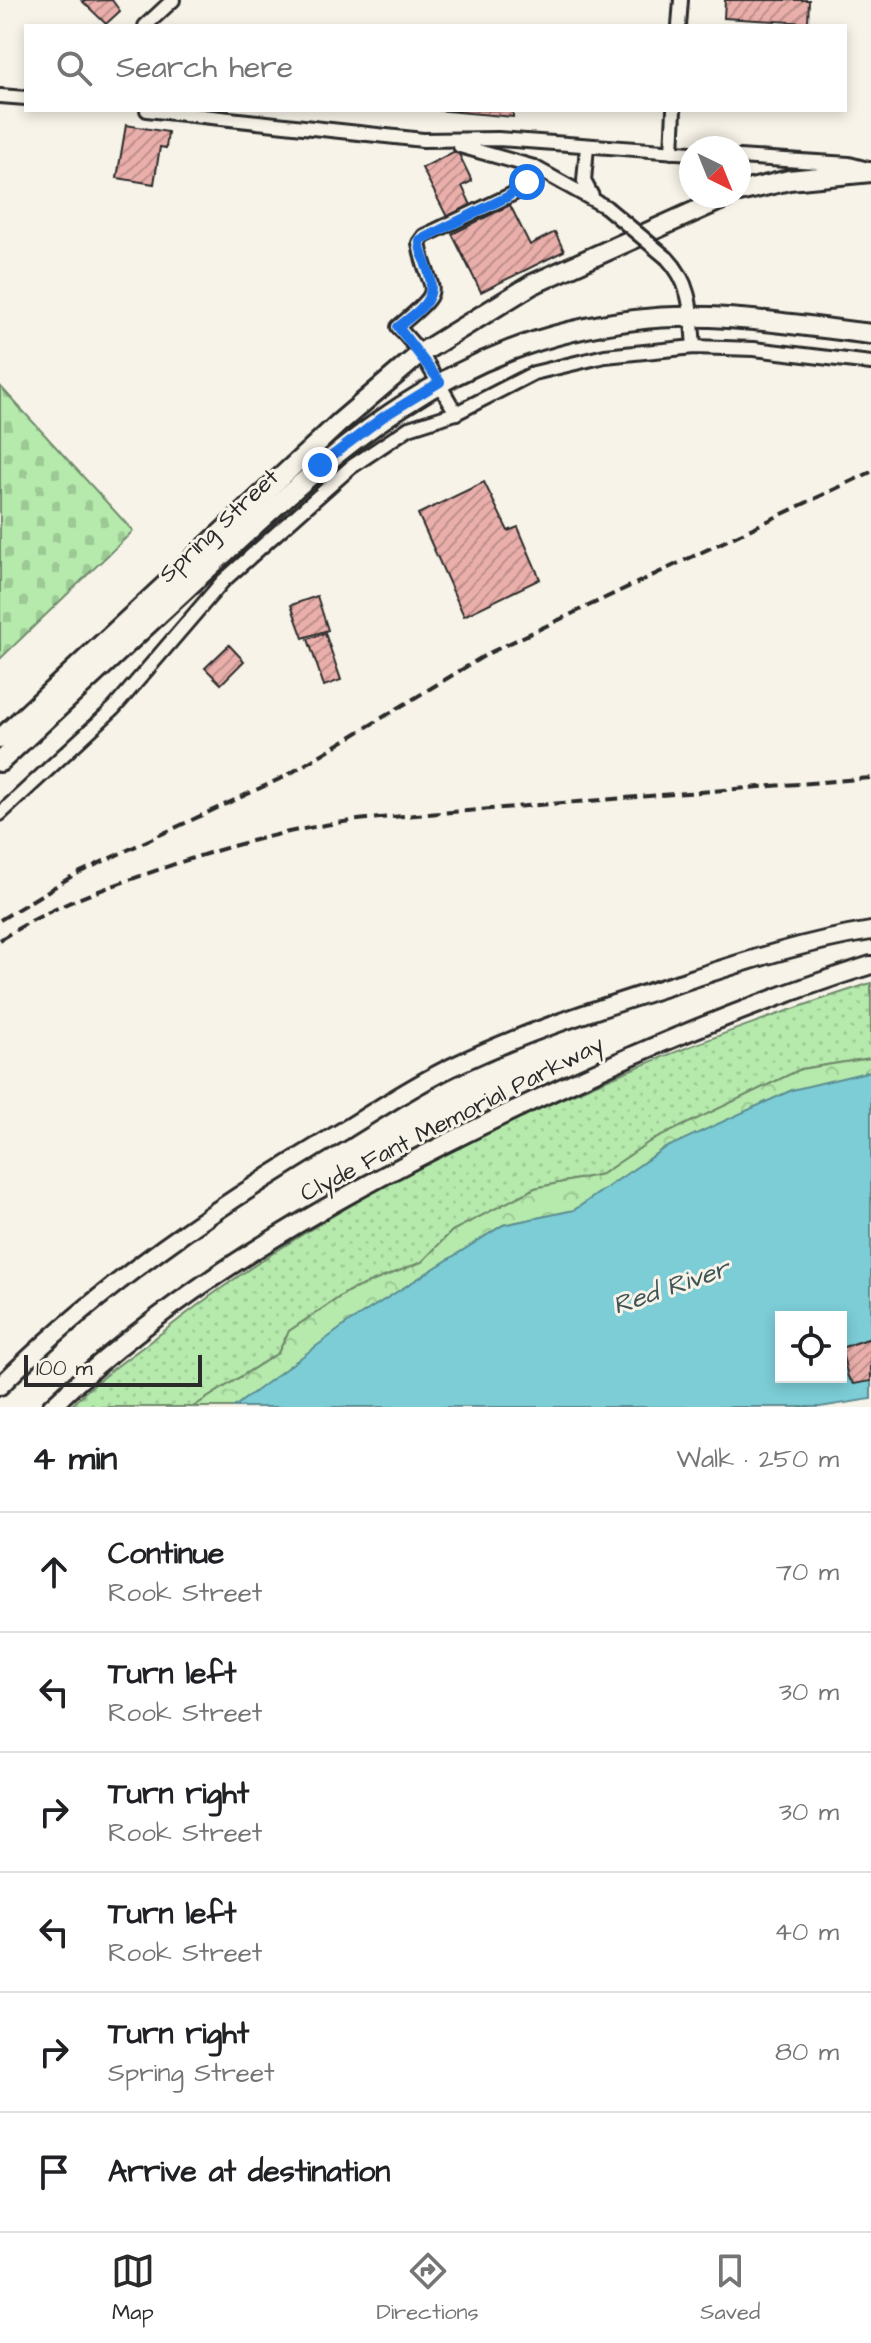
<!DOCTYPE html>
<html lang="en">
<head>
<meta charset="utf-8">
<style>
  :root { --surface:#fff; --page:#f2f2f2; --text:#202124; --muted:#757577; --line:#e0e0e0; --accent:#2b2b2b }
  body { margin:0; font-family:"Architects Daughter",sans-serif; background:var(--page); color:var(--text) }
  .controls { position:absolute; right:24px; bottom:24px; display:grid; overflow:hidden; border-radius:0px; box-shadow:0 4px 12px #0003 }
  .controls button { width:72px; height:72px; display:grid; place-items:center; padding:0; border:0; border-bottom:2px solid var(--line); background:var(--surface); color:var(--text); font:40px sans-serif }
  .compass { position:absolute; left:679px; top:136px; width:72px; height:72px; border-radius:50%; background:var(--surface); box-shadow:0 4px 12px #0003; rotate:137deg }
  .scale { position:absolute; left:24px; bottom:20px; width:178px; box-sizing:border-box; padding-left:8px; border:4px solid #2b2b2b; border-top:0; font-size:22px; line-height:28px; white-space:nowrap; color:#2b2b2b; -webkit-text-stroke:6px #f7f3e8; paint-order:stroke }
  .stop { position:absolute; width:24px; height:24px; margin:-18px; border:6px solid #1a73e8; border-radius:50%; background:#fff }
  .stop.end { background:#1a73e8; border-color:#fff; box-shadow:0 2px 8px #0008 }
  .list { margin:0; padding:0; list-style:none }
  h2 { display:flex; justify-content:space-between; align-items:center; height:104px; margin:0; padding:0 32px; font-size:34px }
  h2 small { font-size:26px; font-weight:400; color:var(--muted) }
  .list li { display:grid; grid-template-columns:52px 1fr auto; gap:24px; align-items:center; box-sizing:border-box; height:120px; padding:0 32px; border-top:2px solid var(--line) }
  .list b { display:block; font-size:30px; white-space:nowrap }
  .list p { margin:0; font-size:26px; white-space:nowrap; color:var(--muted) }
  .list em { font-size:26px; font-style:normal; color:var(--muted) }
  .icon { flex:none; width:44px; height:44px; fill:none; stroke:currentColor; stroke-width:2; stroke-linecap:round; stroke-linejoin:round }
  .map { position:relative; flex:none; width:871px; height:1407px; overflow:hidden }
  .search { position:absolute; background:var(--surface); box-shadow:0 4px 12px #0003; left:24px; right:24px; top:24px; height:88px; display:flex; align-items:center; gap:20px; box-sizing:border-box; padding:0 28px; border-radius:0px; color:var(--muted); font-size:30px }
  .sheet { height:824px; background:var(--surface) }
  nav { display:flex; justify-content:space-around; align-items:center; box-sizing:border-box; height:112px; border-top:2px solid var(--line); background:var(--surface); font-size:22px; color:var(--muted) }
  nav a { display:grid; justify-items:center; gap:4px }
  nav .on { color:var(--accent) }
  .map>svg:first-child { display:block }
  .grass { fill:url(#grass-dots); stroke:#708a6c; stroke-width:2 }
  .forest { fill:url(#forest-crowns); stroke:#708a6c; stroke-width:2 }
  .cemetery { fill:url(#cemetery-stones); stroke:#708a6c; stroke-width:2 }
  .water { fill:#7ccdd6; stroke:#5c8c92; stroke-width:2; fill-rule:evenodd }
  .building { fill:url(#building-hatch); stroke:#2b2b2b; stroke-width:2 }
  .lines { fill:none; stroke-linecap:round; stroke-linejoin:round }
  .minor-casing { stroke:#2b2b2b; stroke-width:18 }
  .secondary-casing { stroke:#2b2b2b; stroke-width:22 }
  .primary-casing { stroke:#2b2b2b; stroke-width:24 }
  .minor { stroke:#f7f3e8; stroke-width:12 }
  .secondary { stroke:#f7f3e8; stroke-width:16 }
  .primary { stroke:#f7f3e8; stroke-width:18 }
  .rail { stroke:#2b2b2b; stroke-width:4; stroke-dasharray:12 6; stroke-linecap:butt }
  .minor-bridge-casing { stroke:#2b2b2b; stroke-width:18; stroke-linecap:butt }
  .minor-bridge { stroke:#f7f3e8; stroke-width:12 }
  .route { stroke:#1a73e8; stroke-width:10 }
  .labels { text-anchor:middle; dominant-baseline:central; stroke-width:6; stroke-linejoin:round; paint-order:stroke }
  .street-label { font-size:24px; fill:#2b2b2b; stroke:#f7f3e8 }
  .water-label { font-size:26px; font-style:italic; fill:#3f5456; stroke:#f7f3e8 }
</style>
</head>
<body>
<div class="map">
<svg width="871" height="1407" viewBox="0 0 871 1407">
  <defs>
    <pattern id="grass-dots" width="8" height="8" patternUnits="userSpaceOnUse" patternTransform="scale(2)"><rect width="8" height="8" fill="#b5eaac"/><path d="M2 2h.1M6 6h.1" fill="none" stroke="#9cc994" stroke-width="1.8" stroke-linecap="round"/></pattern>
    <pattern id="forest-crowns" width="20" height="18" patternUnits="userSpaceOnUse" patternTransform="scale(2)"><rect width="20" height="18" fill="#b5eaac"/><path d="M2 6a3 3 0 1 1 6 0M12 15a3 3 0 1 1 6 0" fill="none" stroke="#9cc994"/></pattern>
    <pattern id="cemetery-stones" width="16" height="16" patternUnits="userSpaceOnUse" patternTransform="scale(2)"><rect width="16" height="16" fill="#b5eaac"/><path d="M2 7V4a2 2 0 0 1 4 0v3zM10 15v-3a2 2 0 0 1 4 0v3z" fill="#9cc994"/></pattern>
    <pattern id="building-hatch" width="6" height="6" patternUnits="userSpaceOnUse" patternTransform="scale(2)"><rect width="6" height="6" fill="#eaafaa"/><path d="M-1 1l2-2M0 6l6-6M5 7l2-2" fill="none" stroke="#be8f8b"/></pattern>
  </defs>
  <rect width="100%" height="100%" fill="#f7f3e8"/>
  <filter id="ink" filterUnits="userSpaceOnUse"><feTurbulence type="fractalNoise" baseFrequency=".0125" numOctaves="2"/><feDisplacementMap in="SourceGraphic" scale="16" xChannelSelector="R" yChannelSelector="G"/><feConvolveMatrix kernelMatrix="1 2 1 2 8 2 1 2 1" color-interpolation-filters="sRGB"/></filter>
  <g filter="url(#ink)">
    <path class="grass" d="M871,983V1058L801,1069L649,1142L602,1174L535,1188L452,1231L422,1262L349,1291L289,1331L278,1353L193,1407H70C97,1378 132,1356 164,1331C370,1169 623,1063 871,983Z"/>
    <polygon class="forest" points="871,1058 871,1071 663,1149 574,1211 503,1225 236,1407 193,1407 278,1353 289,1331 349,1291 422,1262 452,1231 535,1188 602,1174 649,1142 801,1069"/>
    <polygon class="cemetery" points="0,386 133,531 0,659"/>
    <path class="water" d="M871,1071V1399L820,1407H234L349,1322L503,1225L574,1210L663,1149L792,1090ZM781,1317H841V1377H781Z"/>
    <g class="building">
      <polygon points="112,0 120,11 106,24 82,1"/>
      <polygon points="725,0 809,0 808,23 724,18"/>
      <polygon points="436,110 513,110 513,117"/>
      <polygon points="126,125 168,132 166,148 160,147 154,184 117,178"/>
      <polygon points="457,150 472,181 462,186 471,205 447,217 422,168"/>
      <polygon points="510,205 530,245 555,232 564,251 481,292 452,234"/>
      <polygon points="484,482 508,531 518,527 540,579 464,616 418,514"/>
      <polygon points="317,596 328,630 303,638 291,605"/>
      <polygon points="325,633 341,680 324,686 308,639"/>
      <polygon points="229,645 244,661 221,684 205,668"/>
      <polygon points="871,1338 871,1381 854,1384 848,1377 841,1348"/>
    </g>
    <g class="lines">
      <defs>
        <g id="minor">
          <polyline points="145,26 173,0"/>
          <polyline points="679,26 681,0"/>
          <polyline points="0,96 26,98"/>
          <polyline points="147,110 423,140 498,139 691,153"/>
          <polyline points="460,146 534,167 606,207"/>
          <polyline points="587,146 584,181 592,196"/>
          <polyline points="672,152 674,110"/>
          <polyline points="739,157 849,164 868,169"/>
          <path d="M667,258C692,284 691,313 694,347"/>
          <path d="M456,413L421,353L398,327C451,283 428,297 419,243L424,236L517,192L534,167"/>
          <polyline points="0,814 114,708 223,581 351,467 409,428 456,413 534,373 605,356 694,347 754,349 871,363"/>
        </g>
        <g id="secondary">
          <path d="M0,1386C101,1285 220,1204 343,1131C379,1109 414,1085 452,1067C526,1031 607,1006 685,981C746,961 807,941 871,931"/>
          <path d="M51,1407C186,1278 351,1188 518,1108C633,1053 750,1003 871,965"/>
        </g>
        <g id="primary">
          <polyline points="739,192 789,180 871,172"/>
          <polyline points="0,739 339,423 421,353 533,284 729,196"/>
          <path d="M0,762C68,699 136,635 204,572C335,450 448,342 635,320C713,310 794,325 871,334"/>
        </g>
      </defs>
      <use href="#minor" class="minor-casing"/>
      <use href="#secondary" class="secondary-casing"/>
      <use href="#primary" class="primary-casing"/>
      <use href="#minor" class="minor"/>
      <use href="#secondary" class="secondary"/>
      <use href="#primary" class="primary"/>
      <g class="rail">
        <polyline points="0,920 74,875 286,776 489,653 871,472"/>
        <path d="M0,940C46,909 94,892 146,874C219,848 289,828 367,819L871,778"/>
      </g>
      <defs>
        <polyline id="minor-bridge" points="606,207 667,258"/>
      </defs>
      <use href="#minor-bridge" class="minor-bridge-casing"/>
      <use href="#minor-bridge" class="minor-bridge"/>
    </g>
  </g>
  <g class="lines" filter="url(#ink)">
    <path class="route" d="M320,465L383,417L440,382L398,327C423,307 440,299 426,265C423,256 419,249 420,240L507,197L527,182"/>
  </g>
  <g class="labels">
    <g class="street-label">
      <text transform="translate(219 526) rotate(-43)">Spring Street</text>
      <text transform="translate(452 1119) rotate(-27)">Clyde Fant Memorial Parkway</text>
    </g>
    <g class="water-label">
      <text transform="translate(671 1287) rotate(-19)">Red River</text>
    </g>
  </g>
</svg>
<div class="controls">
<button><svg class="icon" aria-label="locate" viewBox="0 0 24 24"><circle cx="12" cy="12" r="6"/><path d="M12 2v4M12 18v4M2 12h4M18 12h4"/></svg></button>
</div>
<svg class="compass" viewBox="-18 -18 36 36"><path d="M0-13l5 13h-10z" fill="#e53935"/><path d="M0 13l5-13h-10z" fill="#757577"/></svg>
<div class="scale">100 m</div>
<div class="stop" style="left:527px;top:182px"></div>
<div class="stop end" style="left:320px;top:465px"></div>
<div class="search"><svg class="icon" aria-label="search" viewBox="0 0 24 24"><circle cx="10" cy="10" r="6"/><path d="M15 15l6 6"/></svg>Search here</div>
</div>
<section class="sheet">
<h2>4 min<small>Walk · 250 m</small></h2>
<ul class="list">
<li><svg class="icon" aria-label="ahead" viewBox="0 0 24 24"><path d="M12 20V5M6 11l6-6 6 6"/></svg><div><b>Continue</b><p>Rook Street</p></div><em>70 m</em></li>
<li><svg class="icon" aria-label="left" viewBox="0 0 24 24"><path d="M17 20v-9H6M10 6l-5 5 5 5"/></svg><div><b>Turn left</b><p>Rook Street</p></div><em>30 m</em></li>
<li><svg class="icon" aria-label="right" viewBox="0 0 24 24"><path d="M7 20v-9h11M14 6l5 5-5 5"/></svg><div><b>Turn right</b><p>Rook Street</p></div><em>30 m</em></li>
<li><svg class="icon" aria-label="left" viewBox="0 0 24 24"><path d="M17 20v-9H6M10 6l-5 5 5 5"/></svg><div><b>Turn left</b><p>Rook Street</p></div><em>40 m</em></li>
<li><svg class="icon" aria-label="right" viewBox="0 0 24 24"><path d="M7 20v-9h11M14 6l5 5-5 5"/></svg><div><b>Turn right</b><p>Spring Street</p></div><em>80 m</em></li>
<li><svg class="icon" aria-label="arrive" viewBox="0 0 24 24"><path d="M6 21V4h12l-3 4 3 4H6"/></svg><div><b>Arrive at destination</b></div></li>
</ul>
</section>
<nav>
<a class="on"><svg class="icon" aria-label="map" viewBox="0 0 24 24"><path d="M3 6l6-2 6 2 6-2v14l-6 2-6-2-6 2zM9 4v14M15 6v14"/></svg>Map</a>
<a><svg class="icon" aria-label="directions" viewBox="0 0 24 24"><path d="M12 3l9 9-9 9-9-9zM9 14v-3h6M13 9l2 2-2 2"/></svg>Directions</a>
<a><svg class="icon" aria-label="saved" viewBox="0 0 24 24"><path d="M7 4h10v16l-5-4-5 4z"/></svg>Saved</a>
</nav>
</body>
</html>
